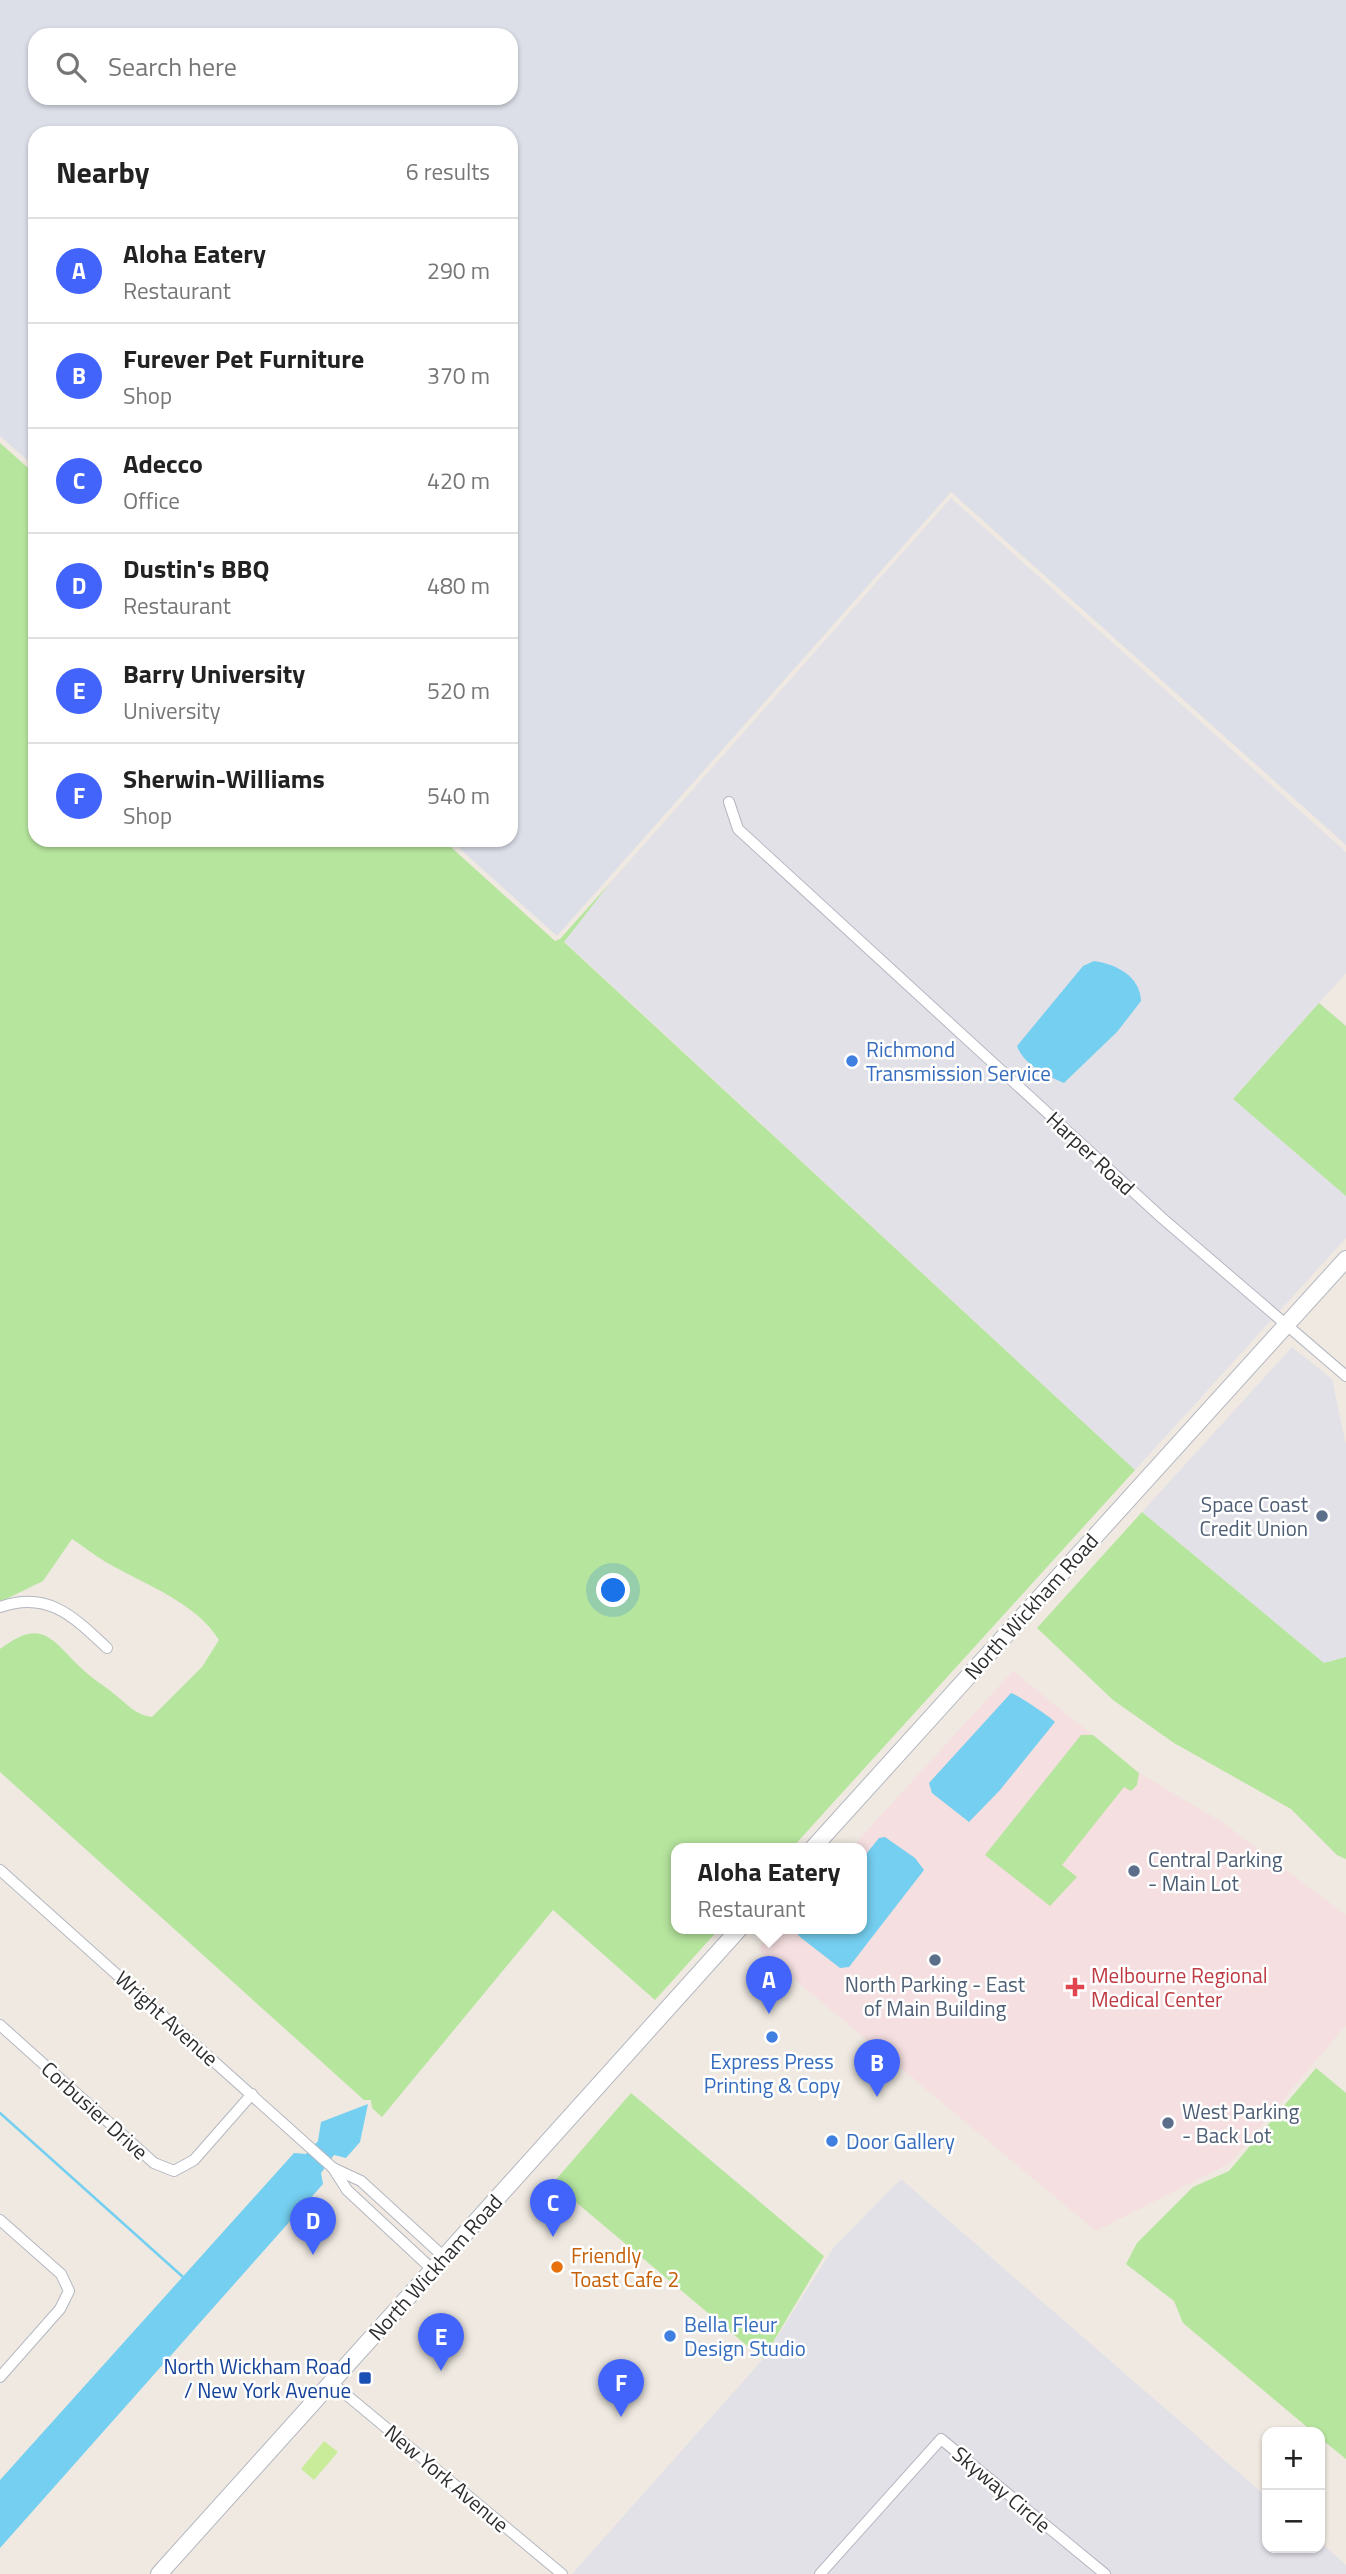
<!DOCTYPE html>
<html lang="en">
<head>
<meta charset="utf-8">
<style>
  :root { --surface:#fff; --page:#f2f2f2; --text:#222; --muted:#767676; --line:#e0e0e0; --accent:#4264fb }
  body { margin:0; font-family:"Titillium Web",sans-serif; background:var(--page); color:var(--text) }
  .controls { position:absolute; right:21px; bottom:21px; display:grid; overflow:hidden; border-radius:14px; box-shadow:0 2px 5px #0004 }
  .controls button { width:63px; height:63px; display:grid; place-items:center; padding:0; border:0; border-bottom:2px solid var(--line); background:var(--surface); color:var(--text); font:35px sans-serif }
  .you { position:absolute; left:614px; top:1591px; width:24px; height:24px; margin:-18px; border:5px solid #fff; border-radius:50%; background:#1a73e8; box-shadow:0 0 0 10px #1a73e833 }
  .badge { display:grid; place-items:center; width:46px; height:46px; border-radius:50%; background:var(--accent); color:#fff; font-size:23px; font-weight:700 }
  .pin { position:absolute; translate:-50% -58px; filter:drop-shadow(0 2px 4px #0008) }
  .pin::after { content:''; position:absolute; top:37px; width:24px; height:21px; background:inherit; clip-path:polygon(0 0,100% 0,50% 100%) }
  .popup { position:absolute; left:671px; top:1843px; width:196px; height:91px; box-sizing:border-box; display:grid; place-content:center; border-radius:14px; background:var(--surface); filter:drop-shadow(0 2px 5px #0005); font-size:23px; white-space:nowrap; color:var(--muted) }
  .popup b { font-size:26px; color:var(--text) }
  .popup::after { content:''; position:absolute; left:50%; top:100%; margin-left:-14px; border:14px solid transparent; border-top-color:var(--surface) }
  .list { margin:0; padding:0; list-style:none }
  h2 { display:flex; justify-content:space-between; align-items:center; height:91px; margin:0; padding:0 28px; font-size:30px }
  h2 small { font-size:23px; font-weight:400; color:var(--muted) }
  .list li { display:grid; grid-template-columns:46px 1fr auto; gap:21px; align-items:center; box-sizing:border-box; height:105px; padding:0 28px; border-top:2px solid var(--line) }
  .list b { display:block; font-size:26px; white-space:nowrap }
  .list p { margin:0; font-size:23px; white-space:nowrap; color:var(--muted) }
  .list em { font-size:23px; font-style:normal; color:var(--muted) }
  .icon { flex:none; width:38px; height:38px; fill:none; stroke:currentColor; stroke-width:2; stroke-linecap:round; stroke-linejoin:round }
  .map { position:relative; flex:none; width:1346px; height:2574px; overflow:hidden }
  .search { position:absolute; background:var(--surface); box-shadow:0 2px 5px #0004; left:28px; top:28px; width:490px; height:77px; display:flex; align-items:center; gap:18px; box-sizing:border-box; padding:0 24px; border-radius:21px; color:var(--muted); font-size:26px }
  .panel { position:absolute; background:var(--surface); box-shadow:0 2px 5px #0004; left:28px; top:126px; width:490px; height:721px; border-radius:21px }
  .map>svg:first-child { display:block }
  .industrial { fill:#e3e1e8; fill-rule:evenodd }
  .medical { fill:#f5dfe0 }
  .airport { fill:#dcdee8; fill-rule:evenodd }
  .green { fill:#b6e59e }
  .pitch { fill:#c9ec9a }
  .water { fill:#75cff0 }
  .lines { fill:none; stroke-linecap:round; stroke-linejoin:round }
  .stream { stroke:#75cff0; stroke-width:2.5 }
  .street-casing { stroke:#b4b7c1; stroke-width:12 }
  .secondary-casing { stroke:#b4b7c1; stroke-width:18 }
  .street { stroke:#fff; stroke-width:10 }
  .secondary { stroke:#fff; stroke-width:16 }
  .shop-dot { fill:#3f7fe0; stroke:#fff; stroke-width:2.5 }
  .service-dot { fill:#5c6f8a; stroke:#fff; stroke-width:2.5 }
  .health-dot { fill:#e0444e; stroke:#fff; stroke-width:2.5 }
  .food-dot { fill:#e8710a; stroke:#fff; stroke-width:2.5 }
  .transit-dot { fill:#1a4fb4; stroke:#fff; stroke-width:2.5 }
  .labels { text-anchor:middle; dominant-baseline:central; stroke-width:5; stroke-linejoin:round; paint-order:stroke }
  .shop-label { font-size:21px; fill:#366cbe; stroke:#fff; text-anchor:start }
  .street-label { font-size:21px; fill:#2e2e2e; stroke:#fff }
  .service-label { font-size:21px; fill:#4e5e75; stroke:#fff; text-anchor:start }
  .health-label { font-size:21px; fill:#be3a42; stroke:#fff; text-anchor:start }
  .food-label { font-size:21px; fill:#c56008; stroke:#fff; text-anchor:start }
  .transit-label { font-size:21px; fill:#164399; stroke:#fff; text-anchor:end }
</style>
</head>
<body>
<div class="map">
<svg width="1346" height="2574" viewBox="0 0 1346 2574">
  <rect width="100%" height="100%" fill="#efe9e1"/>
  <g class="industrial">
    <path d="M951,498L1346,852V973L1233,1099L1346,1196V1238L1135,1470L564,941L610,883ZM1117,1032L1065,1083L1035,1068L1028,1059Z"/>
    <polygon points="1292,1347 1332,1379 1346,1445 1346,1657 1324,1663 1142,1512"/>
    <polygon points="901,2179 1267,2497 1267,2548 1320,2548 1320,2542 1346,2565 1346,2574 572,2574 763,2359 834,2247"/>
  </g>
  <polygon class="medical" points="1013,1671 1139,1773 1222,1822 1346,1915 1346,2025 1230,2163 1096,2231 758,1949 777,1928 862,1928 862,1848 851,1848"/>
  <path class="airport" d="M0,0H1346V845L951,492L557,936L450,840H511V133H35V467L0,436ZM35,35H511V98H35Z"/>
  <g class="green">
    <path d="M0,443L35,474V840H443L555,941L560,939L610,883L564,942L1135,1470L792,1848H676V1928H720L655,2000L553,1910L382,2117L372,2108L371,2100H364L0,1772V1649C41,1618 50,1637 80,1667C92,1679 107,1687 119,1698C130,1707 137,1715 152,1717L202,1667L219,1640C197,1604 149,1586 113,1566C99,1559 86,1548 72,1539L43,1581L0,1602Z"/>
    <polygon points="1319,1003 1346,1026 1346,1196 1233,1099"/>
    <polygon points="1142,1512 1324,1663 1346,1657 1346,1859 1337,1855 1291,1809 1174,1743 1113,1700 1037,1628"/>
    <polygon points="1081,1735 1093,1735 1139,1773 1137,1785 1131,1791 1124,1787 1062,1865 1077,1877 1050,1906 985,1855"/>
    <polygon points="1316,2068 1346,2093 1346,2459 1320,2438 1320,2432 1313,2432 1183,2323 1174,2301 1126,2264 1137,2243 1193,2187 1229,2171"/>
    <polygon points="631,2093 824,2256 763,2359 553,2183"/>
  </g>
  <polygon class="pitch" points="324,2441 338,2452 314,2480 301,2469"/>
  <g class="water">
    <path d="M1094,961C1116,964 1140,976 1141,1001L1117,1032L1064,1083C1046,1075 1024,1065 1017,1046L1083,966Z"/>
    <path d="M1011,1693C1015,1693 1052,1718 1055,1722L1000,1790L969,1822L932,1793L929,1783Z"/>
    <polygon points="885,1837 915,1858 924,1870 849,1967 840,1968 800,1937 797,1933 798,1928 862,1928 862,1859 879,1838"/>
    <polygon points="368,2104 360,2142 346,2158 334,2155 321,2173 323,2184 0,2548 0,2480 294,2153 306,2154 318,2141 321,2122"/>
  </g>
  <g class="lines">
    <polyline class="stream" points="0,2113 183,2277"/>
    <defs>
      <g id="street">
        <polyline points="729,802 738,829 1162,1218 1346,1376"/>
        <path d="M0,1607C48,1590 74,1617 107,1648"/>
        <polyline points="0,1870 333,2168 361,2181 444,2257"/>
        <polyline points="0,2025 154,2163 174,2171 194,2160 252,2094"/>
        <polyline points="333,2168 347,2190 433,2270"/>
        <polyline points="0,2220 61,2274 69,2291 60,2309 0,2377"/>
        <polyline points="331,2382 562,2574"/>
        <polyline points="820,2574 941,2439 1105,2574"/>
      </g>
      <g id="secondary">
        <polyline points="813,1848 1346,1259"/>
        <polyline points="159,2574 740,1928"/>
      </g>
    </defs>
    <use href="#street" class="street-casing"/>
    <use href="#secondary" class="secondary-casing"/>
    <use href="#street" class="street"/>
    <use href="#secondary" class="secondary"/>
  </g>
  <g class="shop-dot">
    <circle cx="852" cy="1061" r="7"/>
    <circle cx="772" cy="2037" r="7"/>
    <circle cx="832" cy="2141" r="7"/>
    <circle cx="670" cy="2336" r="7"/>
  </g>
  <g class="service-dot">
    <circle cx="1322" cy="1516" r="7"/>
    <circle cx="1134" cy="1871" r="7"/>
    <circle cx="935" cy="1960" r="7"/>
    <circle cx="1168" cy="2123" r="7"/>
  </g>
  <path class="health-dot" d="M1071.5 1976.5h7v7h7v7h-7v7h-7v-7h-7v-7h7z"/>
  <circle class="food-dot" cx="557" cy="2267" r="7"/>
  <rect class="transit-dot" x="358" y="2371" width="14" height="14" rx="3.5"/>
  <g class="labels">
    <g class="shop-label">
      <text x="866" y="1049">Richmond<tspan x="866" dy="24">Transmission Service</tspan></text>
      <text x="772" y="2061" text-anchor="middle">Express Press<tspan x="772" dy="24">Printing &amp; Copy</tspan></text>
      <text x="846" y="2141">Door Gallery</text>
      <text x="684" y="2324">Bella Fleur<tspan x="684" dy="24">Design Studio</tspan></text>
    </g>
    <g class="street-label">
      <text transform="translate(1091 1153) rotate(43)">Harper Road</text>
      <text transform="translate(1031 1606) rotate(-48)">North Wickham Road</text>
      <text transform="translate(167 2018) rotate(42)">Wright Avenue</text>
      <text transform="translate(95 2110) rotate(42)">Corbusier Drive</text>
      <text transform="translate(435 2267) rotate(-48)">North Wickham Road</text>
      <text transform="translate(447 2478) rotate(40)">New York Avenue</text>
      <text transform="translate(1002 2489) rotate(40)">Skyway Circle</text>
    </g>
    <g class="service-label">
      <text x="1308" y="1504" text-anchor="end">Space Coast<tspan x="1308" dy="24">Credit Union</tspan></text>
      <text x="1148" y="1859">Central Parking<tspan x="1148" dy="24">- Main Lot</tspan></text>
      <text x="935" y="1984" text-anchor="middle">North Parking - East<tspan x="935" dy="24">of Main Building</tspan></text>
      <text x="1182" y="2111">West Parking<tspan x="1182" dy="24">- Back Lot</tspan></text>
    </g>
    <g class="health-label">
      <text x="1091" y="1975">Melbourne Regional<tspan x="1091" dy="24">Medical Center</tspan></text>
    </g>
    <g class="food-label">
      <text x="571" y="2255">Friendly<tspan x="571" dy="24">Toast Cafe 2</tspan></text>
    </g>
    <g class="transit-label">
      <text x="351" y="2366">North Wickham Road<tspan x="351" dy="24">/ New York Avenue</tspan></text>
    </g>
  </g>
</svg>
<div class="controls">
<button>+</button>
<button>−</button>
</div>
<div class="you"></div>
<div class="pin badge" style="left:769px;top:2014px">A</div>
<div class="popup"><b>Aloha Eatery</b>Restaurant</div>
<div class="pin badge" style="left:877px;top:2097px">B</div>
<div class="pin badge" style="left:553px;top:2237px">C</div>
<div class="pin badge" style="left:313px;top:2255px">D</div>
<div class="pin badge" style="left:441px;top:2371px">E</div>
<div class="pin badge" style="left:621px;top:2417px">F</div>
<div class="search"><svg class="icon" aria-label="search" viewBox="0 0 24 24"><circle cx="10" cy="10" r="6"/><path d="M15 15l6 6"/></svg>Search here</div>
<section class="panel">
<h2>Nearby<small>6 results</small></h2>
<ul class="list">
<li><span class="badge">A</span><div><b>Aloha Eatery</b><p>Restaurant</p></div><em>290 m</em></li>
<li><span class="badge">B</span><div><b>Furever Pet Furniture</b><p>Shop</p></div><em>370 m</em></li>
<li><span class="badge">C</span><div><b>Adecco</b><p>Office</p></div><em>420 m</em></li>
<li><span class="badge">D</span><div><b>Dustin's BBQ</b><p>Restaurant</p></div><em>480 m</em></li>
<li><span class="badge">E</span><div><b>Barry University</b><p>University</p></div><em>520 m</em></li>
<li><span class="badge">F</span><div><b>Sherwin-Williams</b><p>Shop</p></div><em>540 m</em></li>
</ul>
</section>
</div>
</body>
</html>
